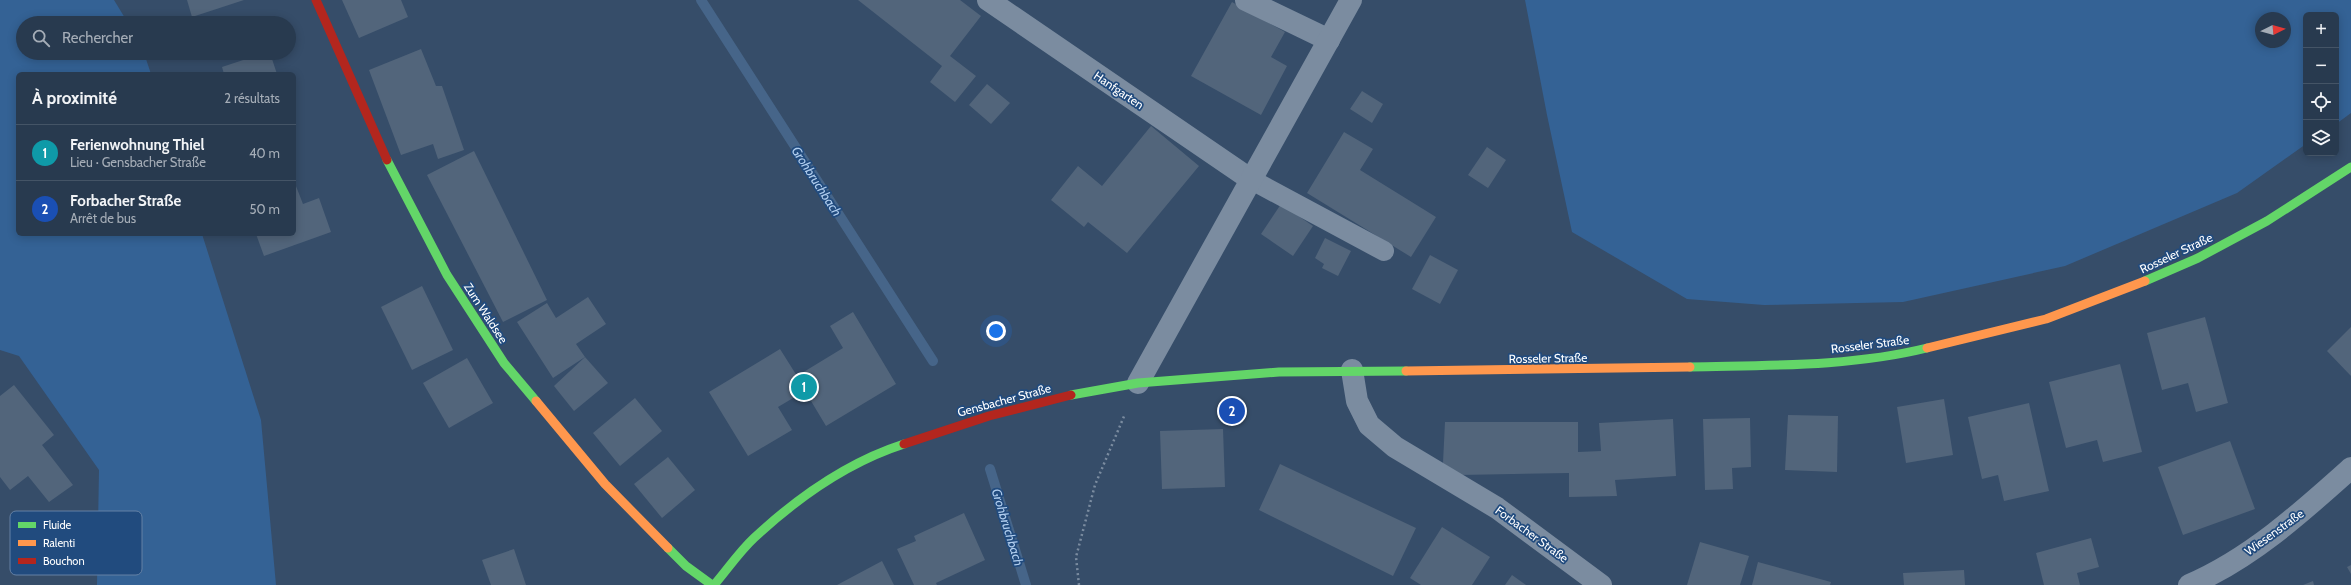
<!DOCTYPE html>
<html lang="fr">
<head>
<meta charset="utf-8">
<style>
  :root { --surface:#283a4f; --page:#304156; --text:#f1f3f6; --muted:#a5adb7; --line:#445466; --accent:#b9c1ca }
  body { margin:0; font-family:Cabin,sans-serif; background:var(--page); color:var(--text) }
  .controls { position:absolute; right:12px; top:12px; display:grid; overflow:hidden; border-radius:6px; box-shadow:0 2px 10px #0003 }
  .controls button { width:36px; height:36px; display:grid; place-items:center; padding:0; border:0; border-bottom:1px solid var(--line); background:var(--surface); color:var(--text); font:20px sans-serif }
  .compass { position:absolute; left:2255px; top:12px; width:36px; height:36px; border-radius:50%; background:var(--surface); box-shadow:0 2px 10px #0003; rotate:85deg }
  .you { position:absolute; left:996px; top:331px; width:14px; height:14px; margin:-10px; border:3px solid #fff; border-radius:50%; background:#1a73e8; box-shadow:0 0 0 6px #1a73e833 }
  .badge { display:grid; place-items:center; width:26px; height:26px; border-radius:50%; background:var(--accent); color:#fff; font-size:13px; font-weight:700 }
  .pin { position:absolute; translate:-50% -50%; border:2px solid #fff; box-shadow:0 1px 4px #0006 }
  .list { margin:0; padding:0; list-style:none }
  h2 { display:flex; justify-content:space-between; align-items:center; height:52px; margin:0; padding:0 16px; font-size:17px }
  h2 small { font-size:13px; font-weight:400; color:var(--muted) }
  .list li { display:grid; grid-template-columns:26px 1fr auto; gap:12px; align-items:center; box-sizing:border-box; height:56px; padding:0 16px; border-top:1px solid var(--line) }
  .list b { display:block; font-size:15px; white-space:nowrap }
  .list p { margin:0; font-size:13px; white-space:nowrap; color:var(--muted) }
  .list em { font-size:13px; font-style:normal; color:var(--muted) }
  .icon { flex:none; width:22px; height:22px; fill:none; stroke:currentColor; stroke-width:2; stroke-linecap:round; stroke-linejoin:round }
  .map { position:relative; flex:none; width:2351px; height:585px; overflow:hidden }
  .search { position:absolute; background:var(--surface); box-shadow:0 2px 10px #0003; left:16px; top:16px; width:280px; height:44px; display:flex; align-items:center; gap:10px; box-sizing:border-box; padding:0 14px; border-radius:22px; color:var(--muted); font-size:15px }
  .panel { position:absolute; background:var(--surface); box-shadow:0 2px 10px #0003; left:16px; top:72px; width:280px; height:164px; border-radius:6px }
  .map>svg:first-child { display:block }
  .green { fill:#346295; fill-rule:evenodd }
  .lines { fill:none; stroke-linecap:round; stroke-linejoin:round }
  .stream { stroke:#466589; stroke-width:10 }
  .building { fill:#52657b }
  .path { stroke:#7b8ca0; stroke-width:2.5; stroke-dasharray:2 3; stroke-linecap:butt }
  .lane { stroke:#7b8ca0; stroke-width:20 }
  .street { stroke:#7b8ca0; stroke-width:22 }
  .fast { stroke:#63d668; stroke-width:9 }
  .slow { stroke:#ff974d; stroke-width:9 }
  .jam { stroke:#b3261e; stroke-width:9 }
  .labels { text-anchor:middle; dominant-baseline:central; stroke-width:3.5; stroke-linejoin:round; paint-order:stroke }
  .street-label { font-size:12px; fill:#fff; stroke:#214b7e }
  .water-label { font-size:13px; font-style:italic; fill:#b1ceef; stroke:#214b7e }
  .key { fill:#214b7e; stroke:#6481a5; stroke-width:1 }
  .key-label { font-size:11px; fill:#fff }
</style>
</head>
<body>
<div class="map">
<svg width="2351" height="585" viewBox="0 0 2351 585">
  <rect width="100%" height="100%" fill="#364d69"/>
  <g class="green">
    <polygon points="0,0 114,0 128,23 23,23 23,53 144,53 151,74 18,74 18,234 202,234 261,420 276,585 97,585 99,470 19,356 0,350"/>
    <path d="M1525,0H2351V113L2336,124V15H2306V144L2237,193L2065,266L1903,302L1764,305L1687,299L1572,232L1547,115ZM2261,18H2285V42H2261Z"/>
  </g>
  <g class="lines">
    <g class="stream">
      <polyline points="701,0 933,361"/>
      <polyline points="990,469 1026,585"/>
    </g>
  </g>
  <g class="building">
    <polygon points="187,0 244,0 192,17"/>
    <polygon points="342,0 401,0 408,17 359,38"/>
    <polygon points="858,0 960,0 981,16 950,56 976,76 955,102 930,82 942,66"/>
    <polygon points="1232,2 1285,32 1271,57 1287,66 1261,115 1191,76"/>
    <polygon points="421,49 436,86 442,86 464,150 438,159 433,144 401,155 369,70"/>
    <polygon points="264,53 270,53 277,74 224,74 222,67"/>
    <polygon points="987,84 1010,103 991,124 969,105"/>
    <polygon points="1362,91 1383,104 1372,123 1350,109"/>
    <polygon points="1151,126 1199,166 1127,253 1088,222 1084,227 1051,200 1078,166 1102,186"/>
    <polygon points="1344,132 1373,149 1360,170 1436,217 1411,257 1307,193"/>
    <polygon points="1487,147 1506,160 1488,188 1468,175"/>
    <polygon points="474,151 547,300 503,322 427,175"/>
    <polygon points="294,181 303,204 319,198 331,232 264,256 256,234 294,234"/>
    <polygon points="1281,204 1313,226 1293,256 1261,234"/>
    <polygon points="1325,238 1351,251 1338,276 1322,268 1324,264 1315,258"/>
    <polygon points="1430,255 1458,270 1440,304 1412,289"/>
    <polygon points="422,286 453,350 412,370 381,307"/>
    <polygon points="588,297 606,324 576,344 585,357 553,378 517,322 547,303 556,318"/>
    <polygon points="853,312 896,384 826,426 805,391 778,407 792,430 748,456 709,392 780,349 797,376 843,348 830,326"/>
    <polygon points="2205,317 2228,403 2196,412 2188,383 2162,390 2147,333"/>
    <polygon points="2351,327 2351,376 2327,351"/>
    <polygon points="585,357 608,383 574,411 554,386"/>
    <polygon points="467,358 493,403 449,428 423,383"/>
    <polygon points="2120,364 2142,452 2103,462 2097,440 2066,448 2049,382"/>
    <polygon points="14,385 54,435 42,445 73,485 49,502 28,476 10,490 0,477 0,396"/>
    <polygon points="635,398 662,431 620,466 593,433"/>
    <polygon points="1944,399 1953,455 1906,463 1897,407"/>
    <polygon points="2029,403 2049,491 2004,501 1998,475 1982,479 1968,417"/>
    <polygon points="1788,415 1838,416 1837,472 1785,470"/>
    <polygon points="1750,418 1751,467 1732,468 1733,489 1705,490 1703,419"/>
    <polygon points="1673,419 1676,476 1615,480 1617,496 1569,497 1569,473 1460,475 1443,463 1445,422 1578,422 1578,452 1601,451 1599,423"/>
    <polygon points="1223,429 1225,487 1162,489 1160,431"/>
    <polygon points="2230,441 2255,509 2183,535 2158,467"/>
    <polygon points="668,457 695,490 662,518 634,484"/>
    <polygon points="1280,464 1416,528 1393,576 1259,510"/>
    <polygon points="964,513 985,560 936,583 937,585 914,585 897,549 916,541 914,536"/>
    <polygon points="1442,527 1490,557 1472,585 1421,585 1410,578"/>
    <polygon points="2091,538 2099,567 2077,573 2080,585 2044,585 2036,553"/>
    <polygon points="1700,542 1749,556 1740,585 1687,585"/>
    <polygon points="514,549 526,585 491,585 482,560"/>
    <polygon points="882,561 894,585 837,585"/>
    <polygon points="1758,562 1831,582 1830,585 1752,585"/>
    <polygon points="2351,565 2351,574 2347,567"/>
    <polygon points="1964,570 1965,585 1904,585 1903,573"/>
    <polygon points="1512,575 1526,585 1505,585"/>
    <polygon points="2313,581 2314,585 2303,585"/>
  </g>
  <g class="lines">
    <polyline class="path" points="1079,585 1076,557 1095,485 1125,414"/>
    <polyline class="lane" points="1250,179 1384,251"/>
    <g class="street">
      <polyline points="988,0 1250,179"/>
      <polyline points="1246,0 1329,40"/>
      <polyline points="1352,370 1357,401 1369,425 1395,447 1497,508 1601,585"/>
      <polyline points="1138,383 1351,0"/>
      <path d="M2189,585C2250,559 2302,512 2351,468"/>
    </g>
    <g class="fast">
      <polyline points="387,160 447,275 504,363 536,401"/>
      <polyline points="2145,281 2198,258 2267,221 2351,167"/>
      <path d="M1690,367C1768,365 1850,367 1927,348"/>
      <polyline points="1071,395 1138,383 1279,372 1406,371"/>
      <polyline points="668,548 686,566 712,585"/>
      <path d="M714,585C727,570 739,552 754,538C797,498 848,462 904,444"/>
    </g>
    <g class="slow">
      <polyline points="1927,348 2046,319 2145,281"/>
      <polyline points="1406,371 1690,367"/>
      <polyline points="536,401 605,484 668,548"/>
    </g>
    <g class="jam">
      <polyline points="316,0 387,160"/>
      <polyline points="904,444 989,416 1071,395"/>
    </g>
  </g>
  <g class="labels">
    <g class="street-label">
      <text transform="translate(1119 90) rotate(34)">Hanfgarten</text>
      <text transform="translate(2176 253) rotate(-25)">Rosseler Straße</text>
      <text transform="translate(486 313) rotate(57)">Zum Waldsee</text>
      <text transform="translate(1870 344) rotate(-7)">Rosseler Straße</text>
      <text transform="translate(1548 358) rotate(-1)">Rosseler Straße</text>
      <text transform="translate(1004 400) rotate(-15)">Gensbacher Straße</text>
      <text transform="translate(2274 532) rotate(-36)">Wiesenstraße</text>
      <text transform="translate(1532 534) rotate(36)">Forbacher Straße</text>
    </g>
    <g class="water-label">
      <text transform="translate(817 181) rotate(57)">Grohbruchbach</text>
      <text transform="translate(1008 527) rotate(73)">Grohbruchbach</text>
    </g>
  </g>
  <rect x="10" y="511" width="132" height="64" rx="6" class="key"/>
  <rect x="18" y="522" width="18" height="6" fill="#63d668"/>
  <rect x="18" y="540" width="18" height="6" fill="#ff974d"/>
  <rect x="18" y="558" width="18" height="6" fill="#b3261e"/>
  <g class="key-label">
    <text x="43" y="529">Fluide</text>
    <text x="43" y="547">Ralenti</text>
    <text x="43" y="565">Bouchon</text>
  </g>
</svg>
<div class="controls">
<button>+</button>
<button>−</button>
<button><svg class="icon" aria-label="locate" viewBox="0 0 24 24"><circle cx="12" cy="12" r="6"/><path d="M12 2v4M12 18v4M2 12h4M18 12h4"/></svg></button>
<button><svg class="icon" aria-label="layers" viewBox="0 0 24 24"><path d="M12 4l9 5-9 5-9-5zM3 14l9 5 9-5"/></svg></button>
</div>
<svg class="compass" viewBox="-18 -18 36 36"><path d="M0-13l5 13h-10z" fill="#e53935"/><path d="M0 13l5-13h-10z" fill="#a5adb7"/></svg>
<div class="you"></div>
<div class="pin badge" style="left:804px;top:387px;background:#0f9aa8">1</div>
<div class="pin badge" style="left:1232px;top:411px;background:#1a4fb4">2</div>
<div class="search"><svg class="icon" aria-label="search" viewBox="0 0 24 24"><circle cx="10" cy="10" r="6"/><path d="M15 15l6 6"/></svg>Rechercher</div>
<section class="panel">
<h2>À proximité<small>2 résultats</small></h2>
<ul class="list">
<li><span class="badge" style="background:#0f9aa8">1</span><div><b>Ferienwohnung Thiel</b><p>Lieu · Gensbacher Straße</p></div><em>40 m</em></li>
<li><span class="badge" style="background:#1a4fb4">2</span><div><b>Forbacher Straße</b><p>Arrêt de bus</p></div><em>50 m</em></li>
</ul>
</section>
</div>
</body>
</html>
